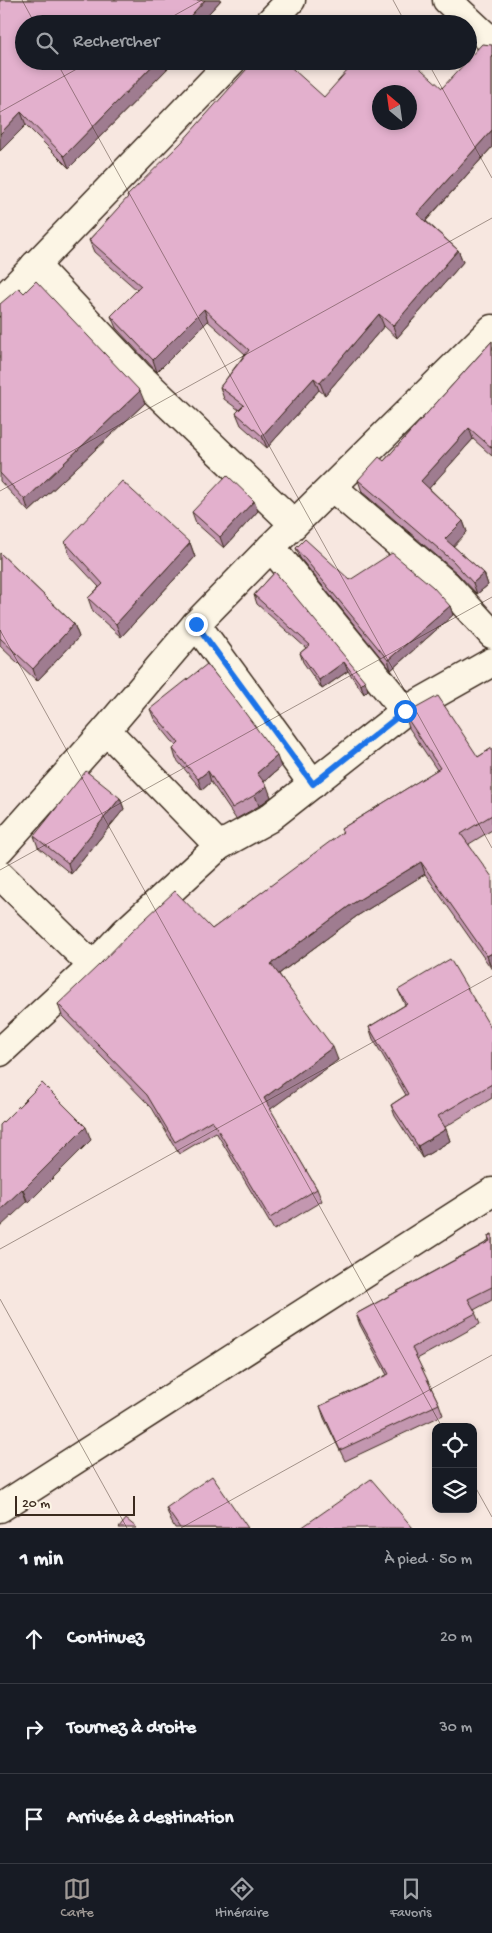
<!DOCTYPE html>
<html lang="fr">
<head>
<meta charset="utf-8">
<style>
  :root { --surface:#171b24; --page:#20242c; --text:#f1f3f6; --muted:#9ea1a6; --line:#363941; --accent:#9f9995 }
  body { margin:0; font-family:"Gochi Hand",sans-serif; background:var(--page); color:var(--text) }
  .controls { position:absolute; right:15px; bottom:15px; display:grid; overflow:hidden; border-radius:10px; box-shadow:0 2px 8px #0003 }
  .controls button { width:45px; height:45px; display:grid; place-items:center; padding:0; border:0; border-bottom:1px solid var(--line); background:var(--surface); color:var(--text); font:25px sans-serif }
  .compass { position:absolute; left:372px; top:85px; width:45px; height:45px; border-radius:50%; background:var(--surface); box-shadow:0 2px 8px #0003; rotate:331deg }
  .scale { position:absolute; left:15px; bottom:12px; width:120px; box-sizing:border-box; padding-left:5px; border:2px solid #3b2a1e; border-top:0; font-size:14px; line-height:18px; white-space:nowrap; color:#3b2a1e; -webkit-text-stroke:4px #fcf5e5; paint-order:stroke }
  .stop { position:absolute; width:15px; height:15px; margin:-11px; border:4px solid #1a73e8; border-radius:50%; background:#fff }
  .stop.end { background:#1a73e8; border-color:#fff; box-shadow:0 1px 5px #0008 }
  .list { margin:0; padding:0; list-style:none }
  h2 { display:flex; justify-content:space-between; align-items:center; height:65px; margin:0; padding:0 20px; font-size:21px }
  h2 small { font-size:16px; font-weight:400; color:var(--muted) }
  .list li { display:grid; grid-template-columns:32px 1fr auto; gap:15px; align-items:center; box-sizing:border-box; height:90px; padding:0 20px; border-top:1px solid var(--line) }
  .list b { display:block; font-size:19px; white-space:nowrap }
  .list em { font-size:16px; font-style:normal; color:var(--muted) }
  .icon { flex:none; width:28px; height:28px; fill:none; stroke:currentColor; stroke-width:2; stroke-linecap:round; stroke-linejoin:round }
  .map { position:relative; flex:none; width:492px; height:1528px; overflow:hidden }
  .search { position:absolute; background:var(--surface); box-shadow:0 2px 8px #0003; left:15px; right:15px; top:15px; height:55px; display:flex; align-items:center; gap:12px; box-sizing:border-box; padding:0 18px; border-radius:28px; color:var(--muted); font-size:19px }
  .sheet { height:335px; background:var(--surface) }
  nav { display:flex; justify-content:space-around; align-items:center; box-sizing:border-box; height:70px; border-top:1px solid var(--line); background:var(--surface); font-size:14px; color:var(--muted) }
  nav a { display:grid; justify-items:center; gap:2px }
  nav .on { color:var(--accent) }
  .map>svg:first-child { display:block }
  .lines { fill:none; stroke-linecap:round; stroke-linejoin:round }
  .minor-casing { stroke:#3b2a1e; stroke-width:31 }
  .tertiary-casing { stroke:#3b2a1e; stroke-width:31 }
  .minor { stroke:#fcf5e5; stroke-width:28 }
  .tertiary { stroke:#fcf5e5; stroke-width:28 }
  .wall { fill:#c397b0; stroke:#3b2a1e }
  .shaded-wall { fill:#9f7b90; stroke:#3b2a1e }
  .building { fill:#e3b0cd; stroke:#3b2a1e; fill-rule:evenodd }
  .route { stroke:#1a73e8; stroke-width:6 }
  .ticks { fill:none; stroke:#3b2a1e; stroke-width:1; stroke-opacity:0.45 }
</style>
</head>
<body>
<div class="map">
<svg width="492" height="1528" viewBox="0 0 492 1528">
  <rect width="100%" height="100%" fill="#f7e7e0"/>
  <filter id="ink" filterUnits="userSpaceOnUse"><feTurbulence type="fractalNoise" baseFrequency=".02" numOctaves="2"/><feDisplacementMap in="SourceGraphic" scale="10" xChannelSelector="R" yChannelSelector="G"/><feConvolveMatrix kernelMatrix="1 2 1 2 8 2 1 2 1" color-interpolation-filters="sRGB"/></filter>
  <g filter="url(#ink)">
    <g class="lines">
      <defs>
        <g id="minor">
          <polyline points="447,0 492,42"/>
          <polyline points="268,24 291,0"/>
          <polyline points="35,265 140,377 294,524"/>
          <polyline points="0,302 232,61"/>
          <polyline points="333,488 447,585 492,634"/>
          <polyline points="271,547 405,711"/>
          <polyline points="196,624 313,784"/>
          <polyline points="106,730 219,846"/>
          <polyline points="0,849 106,730 196,624 271,547 492,329"/>
          <polyline points="0,875 93,966"/>
          <polyline points="0,1052 93,966 124,933 219,846 268,819 405,711 492,662"/>
        </g>
        <polyline id="tertiary" points="0,1508 492,1192"/>
      </defs>
      <use href="#minor" class="minor-casing"/>
      <use href="#tertiary" class="tertiary-casing"/>
      <use href="#minor" class="minor"/>
      <use href="#tertiary" class="tertiary"/>
    </g>
    <g class="wall">
      <polygon points="0,0 221,0 199,24 24,24 173,63 69,168 26,125 0,151"/>
      <polygon points="492,45 492,147 426,221 458,250 463,262 397,338 384,326 325,395 319,390 267,448 241,425 236,413 239,410 224,399 220,387 245,354 208,321 157,372 116,328 111,316 137,290 94,252 89,240 128,198 127,196 324,97 442,88"/>
      <polygon points="0,304 145,403 29,512 0,481"/>
      <polygon points="492,341 492,456 473,439 429,488 463,521 467,532 453,546 484,573 488,585 477,594 457,573 362,492 358,480 384,461"/>
      <polygon points="258,511 224,548 196,523 192,512"/>
      <polygon points="65,542 190,543 195,557 121,637 93,612 88,598 99,587 70,556"/>
      <polygon points="296,548 350,580 450,606 453,615 391,670 300,558"/>
      <polygon points="0,553 74,624 79,637 37,681 0,646"/>
      <polygon points="275,572 368,690 364,694 348,671 322,689 303,662 300,653 306,648 257,604 254,595"/>
      <polygon points="150,709 281,767 264,782 271,797 259,806 236,819 211,782 202,790 176,759 173,749 176,746 154,719"/>
      <polygon points="405,715 478,757 492,748 492,830 469,844 491,968 425,874 357,916 279,974 338,1060 270,1109 317,1189 322,1201 274,1230 216,1132 179,1154 152,1108 62,1016 58,1004 212,929 343,833 341,829 437,770 409,728"/>
      <polygon points="120,798 124,809 71,874 38,847 34,836"/>
      <polygon points="398,990 492,1030 492,1098 445,1127 450,1141 422,1158 395,1116 391,1105 406,1095 373,1039 369,1027 405,1005"/>
      <polygon points="492,1234 492,1300 474,1310 480,1324 417,1359 439,1404 443,1415 345,1461 324,1418 320,1406 387,1375 360,1325 356,1314 489,1241 488,1236"/>
      <polygon points="166,1508 248,1528 175,1528 171,1521"/>
    </g>
    <g class="shaded-wall">
      <polygon points="205,0 221,0 199,24 183,24"/>
      <polygon points="157,61 172,61 173,63 69,168 64,156"/>
      <polygon points="21,112 26,125 0,151 0,134"/>
      <polygon points="492,130 492,147 421,226 417,214"/>
      <polygon points="458,250 463,262 397,338 393,326"/>
      <polygon points="204,309 208,321 157,372 153,360"/>
      <polygon points="379,314 384,326 325,395 320,383"/>
      <polygon points="314,378 319,390 267,448 262,436"/>
      <polygon points="140,391 145,403 29,512 25,500"/>
      <polygon points="469,428 473,439 425,493 421,481"/>
      <polygon points="254,501 258,511 224,548 220,537"/>
      <polygon points="463,521 467,532 449,551 445,539"/>
      <polygon points="190,543 195,557 121,637 116,624"/>
      <polygon points="484,573 488,585 477,594 473,583"/>
      <polygon points="450,606 453,615 391,670 388,660"/>
      <polygon points="74,624 79,637 37,681 33,669"/>
      <polygon points="344,662 348,671 322,689 319,680"/>
      <polygon points="365,681 368,690 364,694 361,685"/>
      <polygon points="277,756 281,767 261,784 257,773"/>
      <polygon points="208,771 211,782 202,790 198,779"/>
      <polygon points="267,786 271,797 259,806 255,795"/>
      <polygon points="120,798 124,809 71,874 68,863"/>
      <polygon points="421,862 425,874 357,916 276,976 271,964 352,904"/>
      <polygon points="492,953 492,968 491,968 487,956"/>
      <polygon points="333,1047 338,1060 268,1111 264,1098"/>
      <polygon points="86,1127 91,1140 28,1203 23,1190"/>
      <polygon points="446,1129 450,1141 422,1158 418,1146"/>
      <polygon points="22,1189 27,1202 0,1227 0,1210"/>
    </g>
    <g class="building">
      <polygon points="0,0 205,0 183,24 24,24 24,61 157,61 64,156 21,112 0,134"/>
      <path d="M482,44L492,45V130L417,214L458,250L393,326L379,314L320,383L314,378L262,436L236,413L244,405L220,387L249,350L204,309L153,360L111,316L141,286L89,240L128,197L127,196L181,143L254,61H284L324,97L356,61H412L442,88L467,61H468V59ZM380,92H410V122H380Z"/>
      <polygon points="36,281 140,391 25,500 0,473 0,304 19,288 24,293"/>
      <polygon points="492,341 492,448 469,428 421,481 463,521 445,539 484,573 473,583 453,561 358,480 379,457 384,461"/>
      <polygon points="227,475 254,501 220,537 192,512"/>
      <polygon points="122,481 190,543 116,624 88,598 103,584 65,542"/>
      <polygon points="305,539 350,580 392,553 433,587 450,606 388,660 296,548"/>
      <polygon points="0,553 74,624 33,669 0,638"/>
      <polygon points="275,572 365,681 361,685 344,662 319,680 300,653 310,645 254,595"/>
      <polygon points="207,664 234,698 277,756 257,773 267,786 255,795 232,808 208,771 198,779 173,749 179,743 150,709"/>
      <polygon points="438,696 478,757 492,748 492,815 461,834 492,877 492,953 487,956 421,862 352,904 271,964 333,1047 264,1098 317,1189 270,1218 212,1120 175,1142 147,1095 58,1004 99,965 131,932 175,891 212,929 343,832 341,829 440,768 405,715 409,712"/>
      <polygon points="86,771 120,798 68,863 34,836"/>
      <polygon points="450,959 492,1030 492,1084 438,1116 446,1129 418,1146 391,1105 408,1094 369,1027 407,1004 398,990"/>
      <polygon points="42,1083 86,1127 23,1190 22,1189 0,1210 0,1125"/>
      <polygon points="492,1234 492,1287 468,1299 476,1313 412,1348 439,1404 340,1450 320,1406 389,1374 356,1314 490,1241 488,1236"/>
      <polygon points="212,1476 248,1528 180,1528 166,1508"/>
      <polygon points="371,1479 413,1528 301,1528"/>
      <polygon points="126,1519 137,1528 119,1528"/>
    </g>
  </g>
  <g class="lines" filter="url(#ink)">
    <polyline class="route" points="196,624 313,784 405,711"/>
  </g>
  <path class="ticks" d="M22,0L35,24M393,0L406,24M159,24L202,0M56,61L492,848M427,61L492,178M0,112L91,61M0,491L492,218M0,630L442,1427M0,870L492,597M0,1249L492,976M0,1299L127,1528M473,1483L492,1517M181,1528L492,1355"/>
</svg>
<div class="controls">
<button><svg class="icon" aria-label="locate" viewBox="0 0 24 24"><circle cx="12" cy="12" r="6"/><path d="M12 2v4M12 18v4M2 12h4M18 12h4"/></svg></button>
<button><svg class="icon" aria-label="layers" viewBox="0 0 24 24"><path d="M12 4l9 5-9 5-9-5zM3 14l9 5 9-5"/></svg></button>
</div>
<svg class="compass" viewBox="-18 -18 36 36"><path d="M0-13l5 13h-10z" fill="#e53935"/><path d="M0 13l5-13h-10z" fill="#9ea1a6"/></svg>
<div class="scale">20 m</div>
<div class="stop" style="left:405px;top:711px"></div>
<div class="stop end" style="left:196px;top:624px"></div>
<div class="search"><svg class="icon" aria-label="search" viewBox="0 0 24 24"><circle cx="10" cy="10" r="6"/><path d="M15 15l6 6"/></svg>Rechercher</div>
</div>
<section class="sheet">
<h2>1 min<small>À pied · 50 m</small></h2>
<ul class="list">
<li><svg class="icon" aria-label="ahead" viewBox="0 0 24 24"><path d="M12 20V5M6 11l6-6 6 6"/></svg><div><b>Continuez</b></div><em>20 m</em></li>
<li><svg class="icon" aria-label="right" viewBox="0 0 24 24"><path d="M7 20v-9h11M14 6l5 5-5 5"/></svg><div><b>Tournez à droite</b></div><em>30 m</em></li>
<li><svg class="icon" aria-label="arrive" viewBox="0 0 24 24"><path d="M6 21V4h12l-3 4 3 4H6"/></svg><div><b>Arrivée à destination</b></div></li>
</ul>
</section>
<nav>
<a class="on"><svg class="icon" aria-label="map" viewBox="0 0 24 24"><path d="M3 6l6-2 6 2 6-2v14l-6 2-6-2-6 2zM9 4v14M15 6v14"/></svg>Carte</a>
<a><svg class="icon" aria-label="directions" viewBox="0 0 24 24"><path d="M12 3l9 9-9 9-9-9zM9 14v-3h6M13 9l2 2-2 2"/></svg>Itinéraire</a>
<a><svg class="icon" aria-label="saved" viewBox="0 0 24 24"><path d="M7 4h10v16l-5-4-5 4z"/></svg>Favoris</a>
</nav>
</body>
</html>
